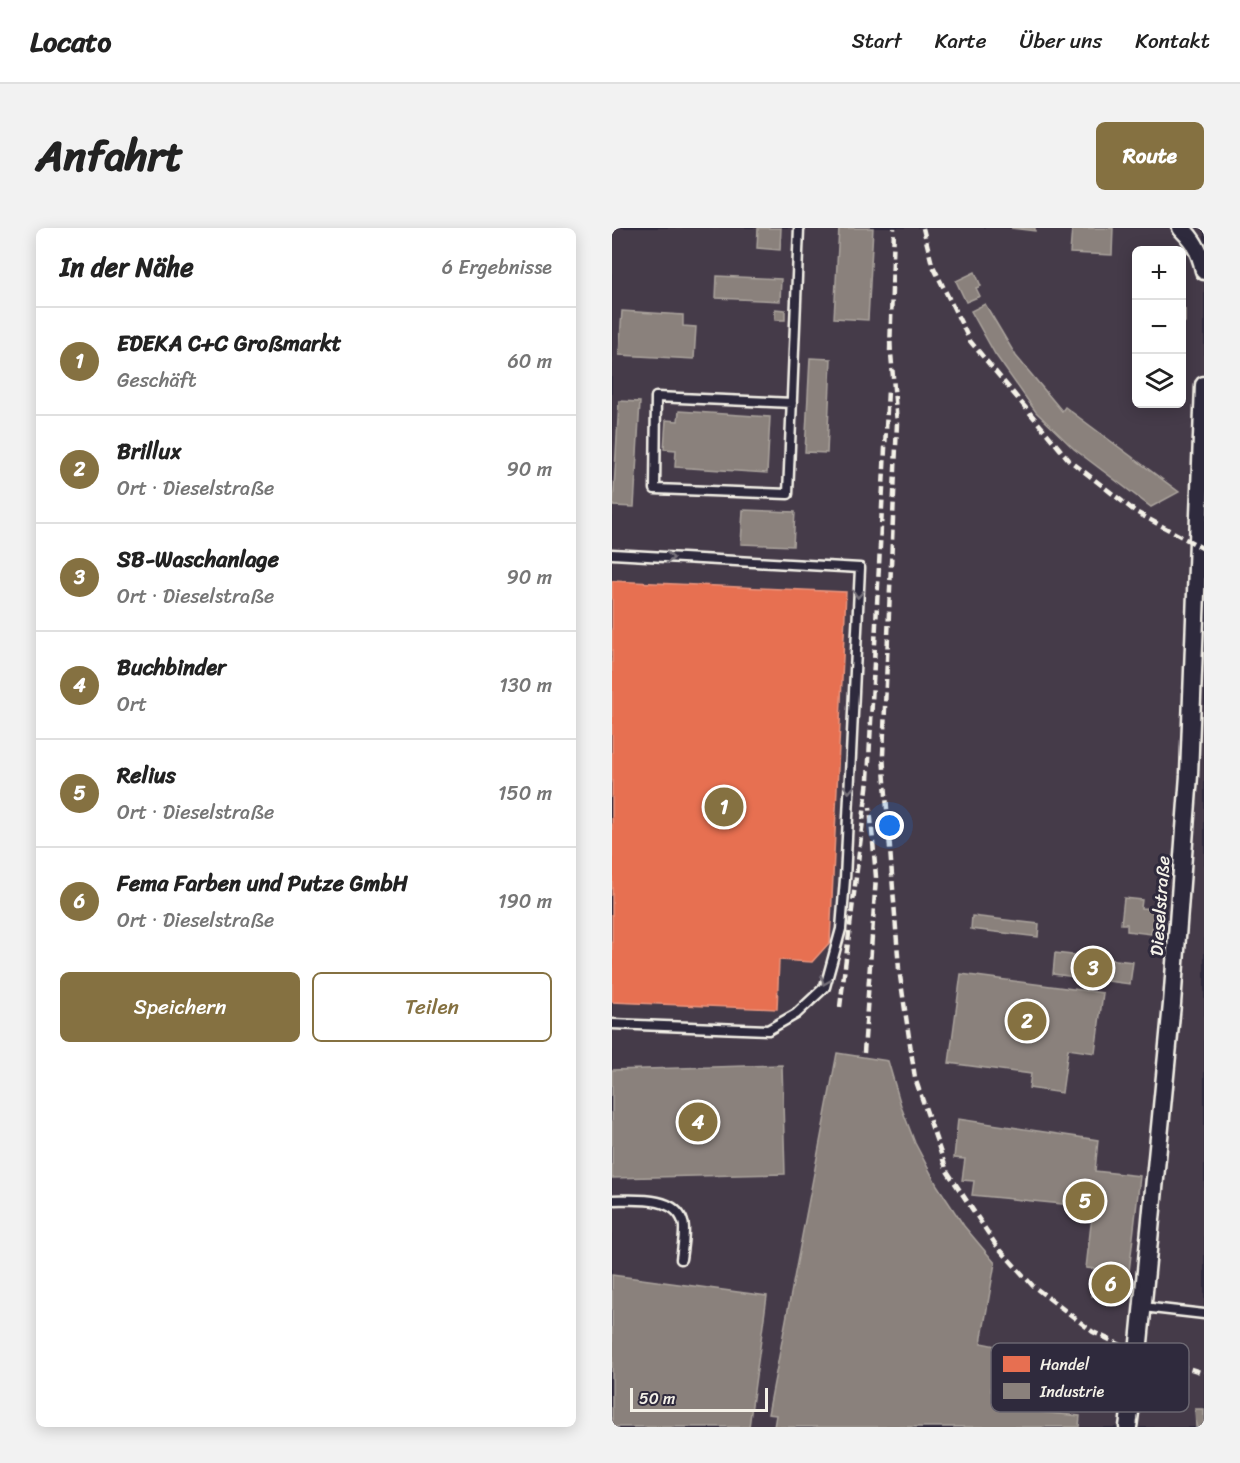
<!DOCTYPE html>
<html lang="de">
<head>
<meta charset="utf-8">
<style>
  :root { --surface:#fff; --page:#f2f2f2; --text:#222; --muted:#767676; --line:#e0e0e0; --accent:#857141 }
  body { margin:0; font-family:Sriracha,sans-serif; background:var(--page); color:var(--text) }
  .controls { position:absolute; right:18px; top:18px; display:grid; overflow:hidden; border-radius:9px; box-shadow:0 3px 15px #0003 }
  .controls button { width:54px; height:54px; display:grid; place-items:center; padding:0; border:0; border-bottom:2px solid var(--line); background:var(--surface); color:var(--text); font:30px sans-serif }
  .scale { position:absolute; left:18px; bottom:15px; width:138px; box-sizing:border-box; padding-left:6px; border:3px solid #f4f1e8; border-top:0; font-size:16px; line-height:21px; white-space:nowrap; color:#f4f1e8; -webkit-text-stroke:4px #2f2a3d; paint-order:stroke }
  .you { position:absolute; left:278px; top:598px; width:21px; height:21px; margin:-15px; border:4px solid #fff; border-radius:50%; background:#1a73e8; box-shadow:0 0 0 9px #1a73e833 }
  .badge { display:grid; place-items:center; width:39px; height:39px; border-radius:50%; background:var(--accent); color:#fff; font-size:20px; font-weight:700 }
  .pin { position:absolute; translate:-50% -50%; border:3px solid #fff; box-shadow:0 2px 6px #0006 }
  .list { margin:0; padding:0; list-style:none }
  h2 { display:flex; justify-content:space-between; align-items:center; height:78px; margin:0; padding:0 24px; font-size:26px }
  h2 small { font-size:20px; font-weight:400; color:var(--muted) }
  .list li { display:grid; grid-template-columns:39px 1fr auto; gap:18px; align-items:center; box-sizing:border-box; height:108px; padding:0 24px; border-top:2px solid var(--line) }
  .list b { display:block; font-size:22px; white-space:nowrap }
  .list p { margin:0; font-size:20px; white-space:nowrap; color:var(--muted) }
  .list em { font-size:20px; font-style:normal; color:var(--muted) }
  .actions { display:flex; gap:12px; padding:18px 24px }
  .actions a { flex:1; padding:14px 0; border:2px solid var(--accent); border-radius:9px; text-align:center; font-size:21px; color:var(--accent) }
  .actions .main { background:var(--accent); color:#fff }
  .icon { flex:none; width:33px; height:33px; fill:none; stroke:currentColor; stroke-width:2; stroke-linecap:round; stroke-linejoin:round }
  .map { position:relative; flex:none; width:592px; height:1199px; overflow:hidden; border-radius:9px }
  header { display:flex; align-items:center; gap:36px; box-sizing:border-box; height:84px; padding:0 30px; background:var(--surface); border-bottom:2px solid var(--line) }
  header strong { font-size:28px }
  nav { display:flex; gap:33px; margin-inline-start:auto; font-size:21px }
  .intro { display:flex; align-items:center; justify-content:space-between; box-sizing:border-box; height:144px; padding:0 36px }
  h1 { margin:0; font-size:42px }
  .button { padding:15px 27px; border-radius:9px; background:var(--accent); color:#fff; font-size:21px; font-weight:700 }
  main { display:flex; gap:36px; padding:0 36px }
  aside { flex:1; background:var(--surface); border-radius:9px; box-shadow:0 3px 15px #0003 }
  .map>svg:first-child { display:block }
  .built { fill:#453a4a; fill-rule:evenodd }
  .shops { fill:#e76f51; stroke:#eb967e; stroke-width:1.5 }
  .industry { fill:#8a817c; stroke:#aaa39c; stroke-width:1.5 }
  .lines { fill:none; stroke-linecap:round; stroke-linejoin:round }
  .lane-casing { stroke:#f4f1e8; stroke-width:13 }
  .street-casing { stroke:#f4f1e8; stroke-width:21 }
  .lane { stroke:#2f2a3d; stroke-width:8 }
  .street { stroke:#2f2a3d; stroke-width:16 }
  .rail { stroke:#f4f1e8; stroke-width:4.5; stroke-dasharray:9 4.5; stroke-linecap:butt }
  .oneway { stroke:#747079 }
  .labels { text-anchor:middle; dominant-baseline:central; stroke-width:6; stroke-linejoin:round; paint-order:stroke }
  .street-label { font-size:18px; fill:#f4f1e8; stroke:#2f2a3d }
  .key { fill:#2f2a3d; stroke:#6a6670; stroke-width:1.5 }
  .key-label { font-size:16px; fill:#f4f1e8 }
</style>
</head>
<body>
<header>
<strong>Locato</strong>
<nav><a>Start</a><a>Karte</a><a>Über uns</a><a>Kontakt</a></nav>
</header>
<div class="intro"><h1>Anfahrt</h1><a class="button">Route</a></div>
<main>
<aside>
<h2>In der Nähe<small>6 Ergebnisse</small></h2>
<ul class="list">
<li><span class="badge">1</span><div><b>EDEKA C+C Großmarkt</b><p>Geschäft</p></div><em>60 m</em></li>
<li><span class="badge">2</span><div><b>Brillux</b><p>Ort · Dieselstraße</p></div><em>90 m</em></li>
<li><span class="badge">3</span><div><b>SB-Waschanlage</b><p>Ort · Dieselstraße</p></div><em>90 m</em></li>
<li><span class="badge">4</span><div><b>Buchbinder</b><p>Ort</p></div><em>130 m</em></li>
<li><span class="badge">5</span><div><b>Relius</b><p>Ort · Dieselstraße</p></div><em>150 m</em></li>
<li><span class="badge">6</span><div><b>Fema Farben und Putze GmbH</b><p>Ort · Dieselstraße</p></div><em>190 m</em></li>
</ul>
<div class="actions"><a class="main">Speichern</a><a>Teilen</a></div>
</aside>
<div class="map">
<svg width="592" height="1199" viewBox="0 0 592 1199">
  <rect width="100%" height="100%" fill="#2f2a3d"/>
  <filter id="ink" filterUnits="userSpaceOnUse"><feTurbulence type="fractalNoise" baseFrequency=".0167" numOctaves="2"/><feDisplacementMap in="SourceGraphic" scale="12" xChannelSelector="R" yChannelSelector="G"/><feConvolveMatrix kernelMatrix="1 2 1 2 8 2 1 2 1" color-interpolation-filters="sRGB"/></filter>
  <g filter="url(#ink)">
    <path class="built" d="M0,0H592V1199H0ZM524,22H570V176H524Z"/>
    <polygon class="shops" points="0,353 234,364 218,714 200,734 167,732 165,781 0,774"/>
    <g class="industry">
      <polygon points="146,0 169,0 168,22 145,20"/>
      <polygon points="227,0 261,0 256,92 222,90"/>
      <polygon points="399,0 423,0 423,3"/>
      <polygon points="460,0 501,0 500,27 458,25"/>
      <polygon points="363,44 369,58 364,60 368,68 354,74 344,53"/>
      <polygon points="105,48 169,51 168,73 104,70"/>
      <polygon points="373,76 404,128 450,183 453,179 567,264 539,279 462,221 424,184 383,126 359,83"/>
      <polygon points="163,81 173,82 173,92 163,92"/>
      <rect x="570" y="81" width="3" height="13"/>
      <polygon points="10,83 71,87 71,98 84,99 82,131 7,127"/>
      <polygon points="198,130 219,131 215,225 193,224"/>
      <polygon points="7,173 28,174 22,279 1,278"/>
      <polygon points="67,183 158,189 155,245 63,239 64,222 52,221 54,192 66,193"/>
      <polygon points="131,282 183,284 181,318 129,316"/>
      <polygon points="512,670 530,672 529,680 544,681 543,687 546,688 544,700 540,700 539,706 515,703 515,696 509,696"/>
      <polygon points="360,688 427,696 426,709 359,701"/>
      <polygon points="443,725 521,734 518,756 441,746"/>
      <polygon points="349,746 491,765 483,825 456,821 450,865 417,860 419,846 337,835"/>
      <polygon points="225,825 276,833 290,881 303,915 325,957 352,998 383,1035 369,1115 384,1118 379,1163 430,1170 428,1184 468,1188 467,1199 162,1199 164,1187 156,1186"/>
      <polygon points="170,837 173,946 0,950 0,842"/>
      <polygon points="346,891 486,912 483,943 528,948 517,1044 474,1040 481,979 360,967 362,953 350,952 353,931 342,930"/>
      <polygon points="483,1041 517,1044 515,1071 480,1068"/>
      <polygon points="0,1047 155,1068 137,1199 0,1199"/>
      <polygon points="583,1181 592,1181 592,1199 584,1199"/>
    </g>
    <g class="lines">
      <defs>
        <g id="lane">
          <polyline points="180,175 44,169 43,261 176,266 187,0"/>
          <polyline points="0,326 248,340 233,651 229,701 213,759 184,786 156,802 0,796"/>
          <path d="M0,972C21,972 63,967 71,994C74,1001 70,1023 69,1031"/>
          <polyline points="531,1079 592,1086"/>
        </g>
        <g id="street">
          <path d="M569,0C582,12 589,26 592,43"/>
          <polyline points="516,1199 526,1125 560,776 577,547 592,157"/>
        </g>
      </defs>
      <use href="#lane" class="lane-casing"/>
      <use href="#street" class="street-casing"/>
      <use href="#lane" class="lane"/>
      <use href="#street" class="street"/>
      <g class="rail">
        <polyline points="311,0 320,36 358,113 457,232 524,284 592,321"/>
        <polyline points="278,114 285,195 271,527 287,741 303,850 335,943 384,1017 421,1058 481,1104 526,1125 592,1145"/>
        <polyline points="278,123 282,0"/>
        <polyline points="228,779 256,552 276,162"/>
        <polyline points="252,825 264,649 258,579"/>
      </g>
    </g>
    <defs><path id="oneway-chevron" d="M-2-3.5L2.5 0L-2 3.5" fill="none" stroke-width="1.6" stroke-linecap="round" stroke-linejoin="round" transform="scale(1.5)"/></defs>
    <g class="oneway">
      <use href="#oneway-chevron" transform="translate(58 330) rotate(3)"/>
      <use href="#oneway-chevron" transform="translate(246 366) rotate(93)"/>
      <use href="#oneway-chevron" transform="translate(237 561) rotate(93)"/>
      <use href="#oneway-chevron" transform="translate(213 753) rotate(113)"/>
    </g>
  </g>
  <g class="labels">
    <g class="street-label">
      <text transform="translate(548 678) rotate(-86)">Dieselstraße</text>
    </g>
  </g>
  <rect x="379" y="1115" width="198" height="69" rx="9" class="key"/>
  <rect x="391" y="1128" width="27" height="16" fill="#e76f51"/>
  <rect x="391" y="1155" width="27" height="16" fill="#8a817c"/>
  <g class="key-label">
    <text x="428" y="1142">Handel</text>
    <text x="428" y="1169">Industrie</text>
  </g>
</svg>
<div class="controls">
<button>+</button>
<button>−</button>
<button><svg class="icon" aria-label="layers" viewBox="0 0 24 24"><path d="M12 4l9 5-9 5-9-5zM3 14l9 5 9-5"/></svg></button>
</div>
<div class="scale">50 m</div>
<div class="you"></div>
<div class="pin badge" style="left:112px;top:579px">1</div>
<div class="pin badge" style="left:415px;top:793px">2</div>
<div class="pin badge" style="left:481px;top:740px">3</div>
<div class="pin badge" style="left:86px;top:894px">4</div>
<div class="pin badge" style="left:473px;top:973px">5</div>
<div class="pin badge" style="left:499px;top:1056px">6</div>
</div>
</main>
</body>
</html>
